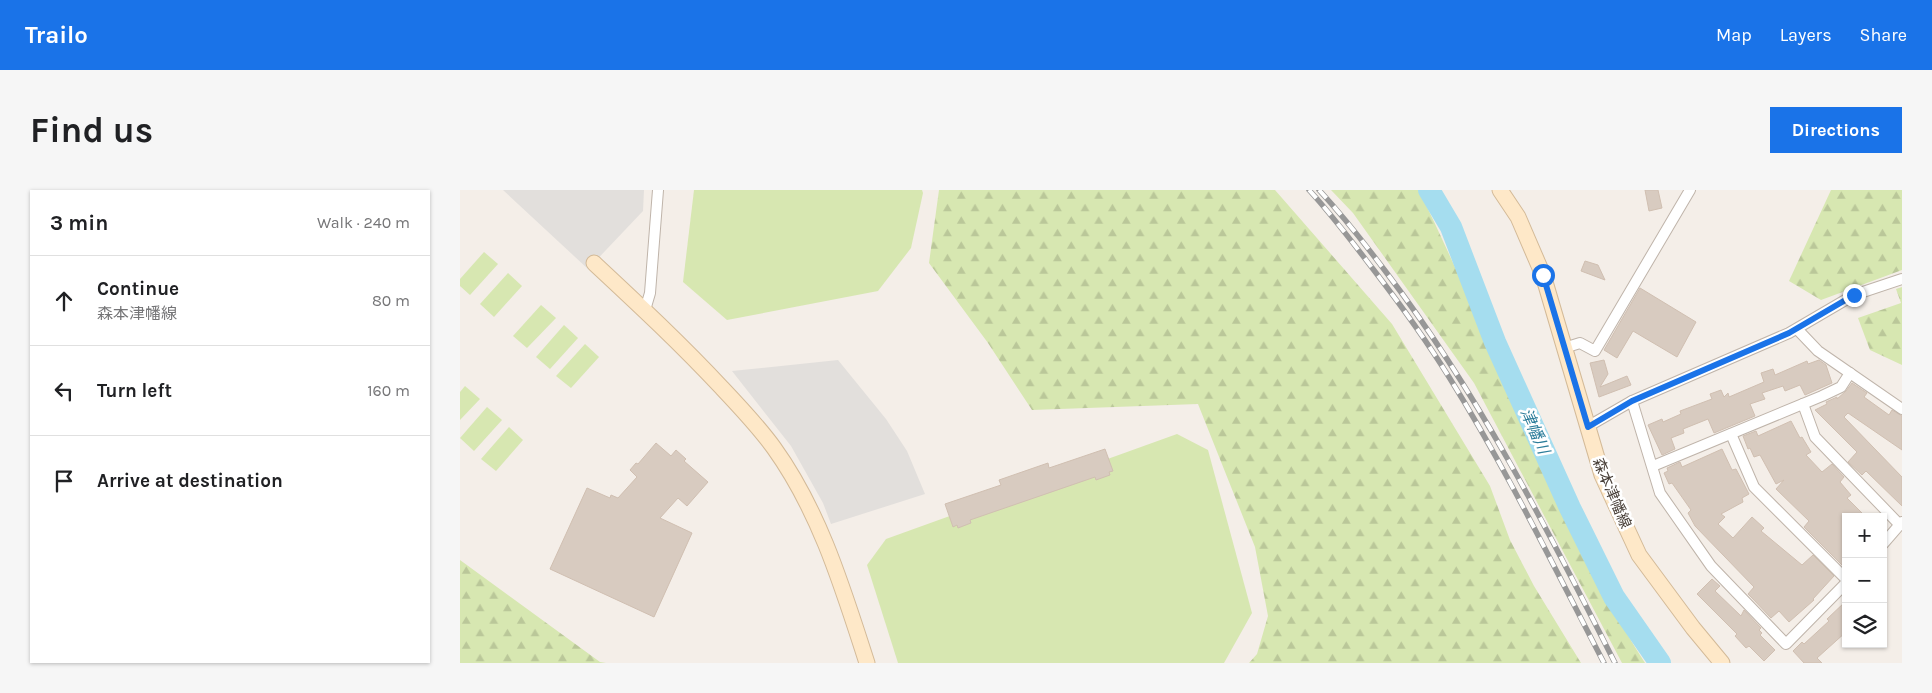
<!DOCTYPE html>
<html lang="en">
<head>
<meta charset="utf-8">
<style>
  :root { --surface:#fff; --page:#f6f6f6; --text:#202124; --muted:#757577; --line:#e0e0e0; --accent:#1a73e8 }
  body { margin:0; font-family:Karla,"Noto Sans JP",sans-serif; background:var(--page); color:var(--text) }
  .controls { position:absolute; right:15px; bottom:15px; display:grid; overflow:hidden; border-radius:0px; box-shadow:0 1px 4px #0004 }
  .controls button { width:45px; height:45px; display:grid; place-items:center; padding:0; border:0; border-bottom:1px solid var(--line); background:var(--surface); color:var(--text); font:25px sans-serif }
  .stop { position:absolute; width:15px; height:15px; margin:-11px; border:4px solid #1a73e8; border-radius:50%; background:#fff }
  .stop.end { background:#1a73e8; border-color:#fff; box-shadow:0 1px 5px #0008 }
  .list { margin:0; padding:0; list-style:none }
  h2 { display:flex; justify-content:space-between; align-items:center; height:65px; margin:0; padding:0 20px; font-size:21px }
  h2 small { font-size:16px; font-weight:400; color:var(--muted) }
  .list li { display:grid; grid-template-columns:32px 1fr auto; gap:15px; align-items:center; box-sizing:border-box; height:90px; padding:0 20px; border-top:1px solid var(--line) }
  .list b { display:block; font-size:19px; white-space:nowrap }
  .list p { margin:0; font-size:16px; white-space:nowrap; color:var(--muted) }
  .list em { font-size:16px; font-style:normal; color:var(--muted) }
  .icon { flex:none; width:28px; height:28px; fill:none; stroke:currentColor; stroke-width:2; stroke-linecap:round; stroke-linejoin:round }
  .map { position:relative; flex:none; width:1442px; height:473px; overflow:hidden; border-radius:0px }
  header { display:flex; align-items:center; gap:30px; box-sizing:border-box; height:70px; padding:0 25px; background:var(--accent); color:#fff }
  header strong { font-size:24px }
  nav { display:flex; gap:28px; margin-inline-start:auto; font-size:18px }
  .intro { display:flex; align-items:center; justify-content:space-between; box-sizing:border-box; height:120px; padding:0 30px }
  h1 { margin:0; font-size:35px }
  .button { padding:12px 22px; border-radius:0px; background:var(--accent); color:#fff; font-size:18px; font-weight:700 }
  main { display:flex; gap:30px; padding:0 30px }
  aside { flex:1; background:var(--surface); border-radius:0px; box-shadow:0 1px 4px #0004 }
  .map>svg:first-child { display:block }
  .forest { fill:url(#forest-firs) }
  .pitch { fill:#d7e7b1 }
  .parking { fill:#e2dfdc }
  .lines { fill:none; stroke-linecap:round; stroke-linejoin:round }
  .river { stroke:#a5ddef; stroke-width:22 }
  .building { fill:#d8cbc0; stroke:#d0bfb1 }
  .street-casing { stroke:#bfb4aa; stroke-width:12 }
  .secondary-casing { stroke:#d3ba98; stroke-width:17 }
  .street { stroke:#fff; stroke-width:10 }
  .secondary { stroke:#fee8c8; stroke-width:15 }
  .rail-casing { stroke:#979797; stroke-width:5.5 }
  .rail { stroke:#fff; stroke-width:4; stroke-dasharray:11; stroke-linecap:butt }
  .route { stroke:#1a73e8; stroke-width:6 }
  .labels { text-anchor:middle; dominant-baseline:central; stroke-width:5; stroke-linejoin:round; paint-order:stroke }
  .street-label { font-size:15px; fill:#473e37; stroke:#fff }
  .water-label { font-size:16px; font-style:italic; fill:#2c7d9a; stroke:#fff }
</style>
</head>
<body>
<header>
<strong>Trailo</strong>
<nav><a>Map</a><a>Layers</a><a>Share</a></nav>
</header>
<div class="intro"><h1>Find us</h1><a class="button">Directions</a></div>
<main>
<aside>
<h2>3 min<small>Walk · 240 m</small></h2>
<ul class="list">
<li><svg class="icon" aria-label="ahead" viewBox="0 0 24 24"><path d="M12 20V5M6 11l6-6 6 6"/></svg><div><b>Continue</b><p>森本津幡線</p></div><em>80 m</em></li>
<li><svg class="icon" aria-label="left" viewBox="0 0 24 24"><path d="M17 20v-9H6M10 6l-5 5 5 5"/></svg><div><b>Turn left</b></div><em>160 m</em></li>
<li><svg class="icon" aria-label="arrive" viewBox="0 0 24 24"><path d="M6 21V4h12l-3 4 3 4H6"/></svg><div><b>Arrive at destination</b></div></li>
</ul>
</aside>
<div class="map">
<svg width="1442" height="473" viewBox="0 0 1442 473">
  <defs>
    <pattern id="forest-firs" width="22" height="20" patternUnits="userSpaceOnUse" patternTransform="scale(1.25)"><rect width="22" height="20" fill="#d7e7b1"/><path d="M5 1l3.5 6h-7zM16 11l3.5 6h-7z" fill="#bac799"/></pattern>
  </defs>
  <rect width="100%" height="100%" fill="#f4eee8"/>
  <g class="forest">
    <polygon points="479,0 815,0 932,134 1030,296 1050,350 1074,396 1121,473 789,473 797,464 808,426 795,357 738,214 572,220 528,153 469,73"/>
    <path d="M871,0H959C1014,114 1061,232 1117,346C1138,389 1158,432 1185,473H1162L1014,193L893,23Z"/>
    <polygon points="1371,0 1442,0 1442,80 1361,110 1329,91"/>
    <polygon points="1442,97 1442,175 1410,160 1398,128 1441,113 1436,99"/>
    <polygon points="0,370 140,472 146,473 0,473"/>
  </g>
  <g class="pitch">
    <polygon points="234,0 462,0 463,3 451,58 418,101 267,130 223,92"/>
    <polygon points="24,62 38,74 10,105 0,96 0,89"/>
    <polygon points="48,83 62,96 34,127 20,114"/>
    <polygon points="81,115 96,128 67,158 53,146"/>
    <polygon points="104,135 118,148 90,179 76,167"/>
    <polygon points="125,154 139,167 111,198 96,186"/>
    <polygon points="5,196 20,209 0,230 0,202"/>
    <polygon points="27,217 42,230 14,261 0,248"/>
    <polygon points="49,237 63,250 36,281 21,269"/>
    <polygon points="717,244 748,260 792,423 764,473 438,473 407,375 426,349"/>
  </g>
  <g class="parking">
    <polygon points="43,0 184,0 183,21 128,79"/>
    <polygon points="378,170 426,229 447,261 465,304 371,334 363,313 331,256 272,181"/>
  </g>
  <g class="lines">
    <polyline class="river" points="969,0 991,37 1035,152 1110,318 1154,407 1200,473"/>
  </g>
  <g class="building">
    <polygon points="1185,0 1198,0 1202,18 1189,21"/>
    <polygon points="1125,71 1138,75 1145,90 1121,81"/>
    <polygon points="1180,98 1236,132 1217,167 1173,141 1157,168 1144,160"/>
    <polygon points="1144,170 1148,184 1140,197 1167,186 1171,195 1139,207 1130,173"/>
    <polygon points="1359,170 1366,175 1372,193 1345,205 1340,195 1325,201 1323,196 1302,203 1305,209 1290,214 1295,226 1254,243 1248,229 1223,239 1224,243 1211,248 1215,259 1202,265 1188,235 1202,229 1203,232 1221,224 1220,221 1252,209 1250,204 1261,200 1264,207 1268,203 1269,207 1304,192 1301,183 1313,179 1315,185 1347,171 1348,174"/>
    <polygon points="1392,193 1407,203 1404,207 1429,225 1432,220 1442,226 1442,260 1388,223 1384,227 1442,287 1442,316 1406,281 1402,285 1388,272 1397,262 1355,220 1367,214 1366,212 1377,207 1377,209 1386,201"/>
    <polygon points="1331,231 1340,248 1342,247 1351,262 1346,265 1362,282 1372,274 1384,287 1380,292 1391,305 1387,308 1406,327 1386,327 1386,373 1383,376 1344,337 1349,331 1316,299 1324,290 1316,294 1300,265 1294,267 1290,258 1288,259 1283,246 1296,241 1298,246"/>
    <polygon points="196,253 211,266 216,260 226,269 224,271 248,292 227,316 218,308 200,328 232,343 194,427 90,379 127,298 150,308 151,305 158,308 177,287 170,280 176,273 178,274"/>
    <polygon points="645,259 653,281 649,282 650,285 636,290 635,287 510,330 511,333 498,338 497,335 493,337 485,314 541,295 539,290 588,273 589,278"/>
    <polygon points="1262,259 1272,280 1276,279 1289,304 1282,308 1283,312 1261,324 1265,327 1258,334 1273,348 1292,327 1304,338 1301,341 1342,375 1353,365 1374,386 1353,409 1354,410 1329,432 1319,421 1311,428 1292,408 1288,404 1294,397 1235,336 1228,323 1231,320 1212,293 1209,294 1204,283 1208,281 1207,278 1220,272 1222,277"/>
    <polygon points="1252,389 1260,396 1255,401 1281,426 1284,420 1301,438 1299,440 1302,443 1300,445 1315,460 1304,471 1289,456 1286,458 1275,446 1277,444 1237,404"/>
    <polygon points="1386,411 1386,442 1357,468 1362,473 1344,473 1333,461 1342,452 1344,454 1369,431 1367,429"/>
  </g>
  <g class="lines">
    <defs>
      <g id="street">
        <polyline points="185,120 190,103 198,0"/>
        <polyline points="1337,139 1358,161 1442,219"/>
        <polyline points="1104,158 1120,153 1135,161 1230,0"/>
        <polyline points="1172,211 1200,303 1251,376 1326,454 1386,393"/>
        <polyline points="1343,214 1355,247 1439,334"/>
        <polyline points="1127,237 1172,211 1329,143 1394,105 1442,89"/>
        <polyline points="1271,244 1294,297 1386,389"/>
        <polyline points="1193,276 1362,206 1381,197 1390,183"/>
        <polyline points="1423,354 1442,332"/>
      </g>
      <g id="secondary">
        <polyline points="1040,0 1058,27 1083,85 1142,285 1179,365 1233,438 1262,473"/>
        <path d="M134,73C178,114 221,154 262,198C280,217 299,237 314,258C360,322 383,399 407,473"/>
      </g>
    </defs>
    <use href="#street" class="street-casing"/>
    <use href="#secondary" class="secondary-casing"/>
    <use href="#street" class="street"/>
    <use href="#secondary" class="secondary"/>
    <defs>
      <g id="rail">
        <path d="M849,0C872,25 893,53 913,79C940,114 966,150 989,187C1047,280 1094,377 1144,473"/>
        <path d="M859,0C883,26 905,54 926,82C1018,203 1087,338 1155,473"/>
      </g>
    </defs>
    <use href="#rail" class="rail-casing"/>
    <use href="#rail" class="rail"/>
  </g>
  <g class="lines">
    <polyline class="route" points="1083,85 1128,237 1172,211 1329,143 1394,105"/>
  </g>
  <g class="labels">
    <g class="street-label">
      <text transform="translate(1152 303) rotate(67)">森本津幡線</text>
    </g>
    <g class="water-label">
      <text transform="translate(1075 241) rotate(66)">津幡川</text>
    </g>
  </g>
</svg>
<div class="controls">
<button>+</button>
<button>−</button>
<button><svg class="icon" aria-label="layers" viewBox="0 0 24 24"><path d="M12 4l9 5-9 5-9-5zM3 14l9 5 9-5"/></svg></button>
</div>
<div class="stop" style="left:1083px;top:85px"></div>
<div class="stop end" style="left:1394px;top:105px"></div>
</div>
</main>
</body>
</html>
